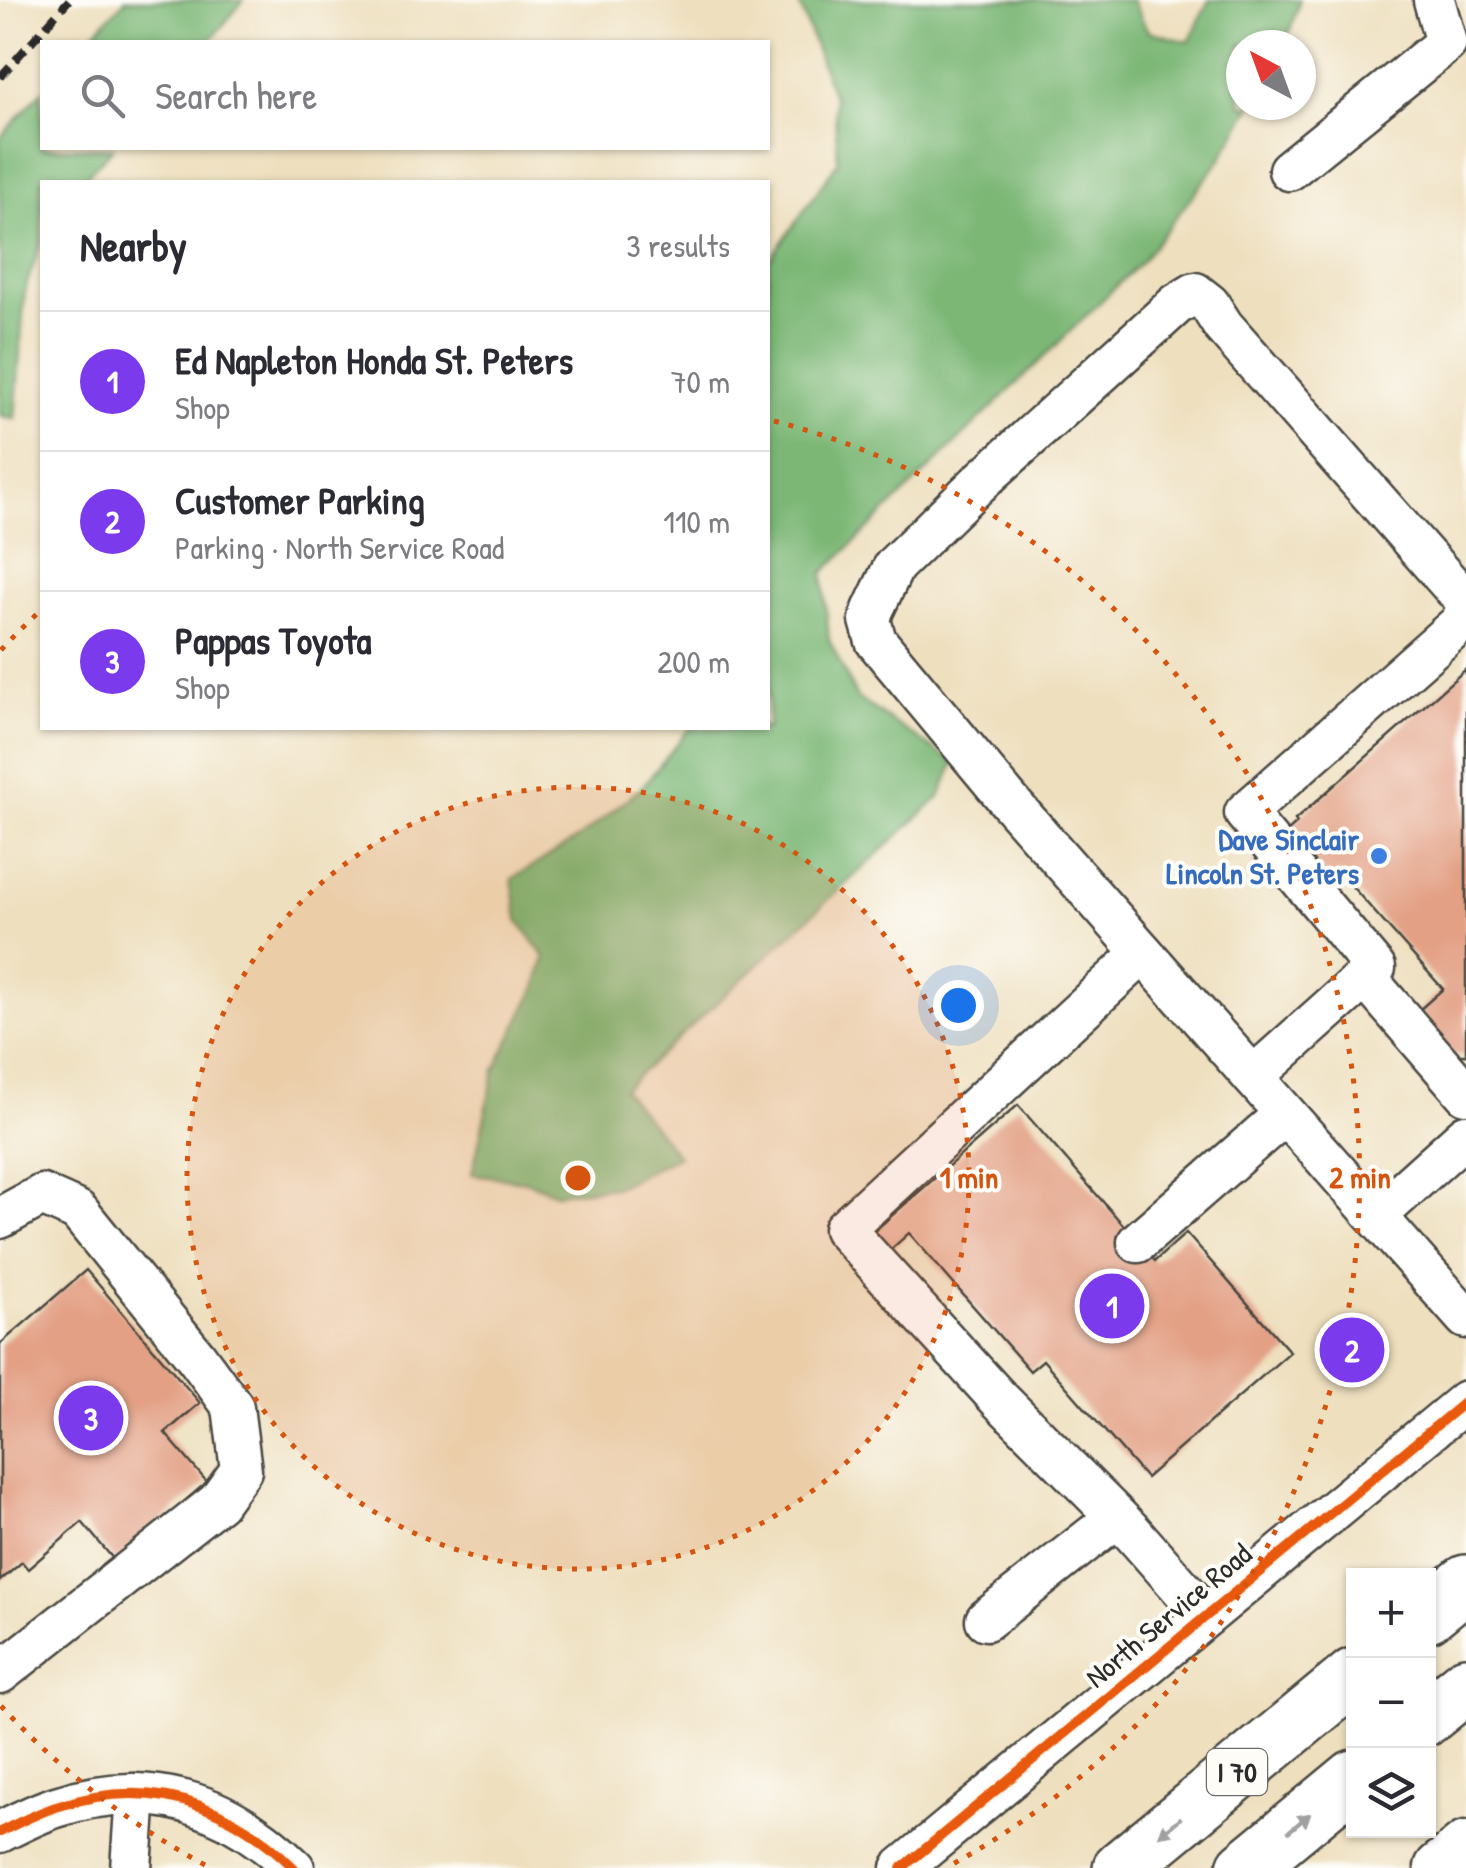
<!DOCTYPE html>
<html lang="en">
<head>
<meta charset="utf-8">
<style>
  :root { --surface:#fff; --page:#f2f2f3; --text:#2b2b33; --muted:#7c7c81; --line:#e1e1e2; --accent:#7c3aed }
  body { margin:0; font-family:"Patrick Hand",sans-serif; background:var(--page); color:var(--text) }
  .controls { position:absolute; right:30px; bottom:30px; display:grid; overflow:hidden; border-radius:0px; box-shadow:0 2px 8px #0004 }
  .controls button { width:90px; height:90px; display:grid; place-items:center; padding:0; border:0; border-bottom:2px solid var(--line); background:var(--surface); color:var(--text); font:50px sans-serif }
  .compass { position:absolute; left:1226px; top:30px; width:90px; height:90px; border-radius:50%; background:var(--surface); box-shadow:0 2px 8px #0004; rotate:319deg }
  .you { position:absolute; left:958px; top:1005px; width:35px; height:35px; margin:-25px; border:8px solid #fff; border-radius:50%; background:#1a73e8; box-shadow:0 0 0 15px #1a73e833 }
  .badge { display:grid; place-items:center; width:65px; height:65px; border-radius:50%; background:var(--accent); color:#fff; font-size:32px; font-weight:700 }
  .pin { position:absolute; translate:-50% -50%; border:5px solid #fff; box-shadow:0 2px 10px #0006 }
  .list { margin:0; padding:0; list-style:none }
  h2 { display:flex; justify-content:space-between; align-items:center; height:130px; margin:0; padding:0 40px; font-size:42px }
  h2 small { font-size:32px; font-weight:400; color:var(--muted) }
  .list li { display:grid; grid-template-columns:65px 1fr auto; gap:30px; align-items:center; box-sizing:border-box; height:140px; padding:0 40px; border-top:2px solid var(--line) }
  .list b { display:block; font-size:38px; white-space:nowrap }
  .list p { margin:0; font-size:32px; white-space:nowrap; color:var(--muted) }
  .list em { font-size:32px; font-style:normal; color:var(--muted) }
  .icon { flex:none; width:55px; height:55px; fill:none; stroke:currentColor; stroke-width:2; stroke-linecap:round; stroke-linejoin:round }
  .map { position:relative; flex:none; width:1466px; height:1868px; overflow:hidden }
  .search { position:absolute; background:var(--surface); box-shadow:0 2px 8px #0004; left:40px; top:40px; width:730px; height:110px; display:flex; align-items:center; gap:25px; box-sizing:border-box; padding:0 35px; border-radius:0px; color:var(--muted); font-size:38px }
  .panel { position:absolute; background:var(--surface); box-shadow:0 2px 8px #0004; left:40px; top:180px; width:730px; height:550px; border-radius:0px }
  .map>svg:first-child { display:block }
  .forest { fill:#7cb776; stroke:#547150; stroke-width:2.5 }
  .building { fill:#e3a085 }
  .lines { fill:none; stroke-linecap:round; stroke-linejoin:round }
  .minor-casing { stroke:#484641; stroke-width:45 }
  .major-casing { stroke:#484641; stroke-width:55 }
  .highway-casing { stroke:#484641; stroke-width:60 }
  .minor { stroke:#fff; stroke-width:40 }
  .major { stroke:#fff; stroke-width:50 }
  .highway { stroke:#fff; stroke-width:55 }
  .rail { stroke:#2b2b2b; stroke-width:8; stroke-dasharray:15 8; stroke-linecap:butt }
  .cycleway-casing { stroke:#fdfcf7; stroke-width:16 }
  .cycleway { stroke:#e8590c; stroke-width:10 }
  .oneway { fill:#a0a0a0 }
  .ring { fill:none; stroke:#d5540f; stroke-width:5; stroke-dasharray:5 10 }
  .shop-dot { fill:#3f7fe0; stroke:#fdfcf7; stroke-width:4 }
  .labels { text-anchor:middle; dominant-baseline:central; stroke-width:8; stroke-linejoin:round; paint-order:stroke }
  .shield { fill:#fdfcf7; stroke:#6a6a68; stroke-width:2.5 }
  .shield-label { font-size:28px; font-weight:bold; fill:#2b2b2b }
  .shop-label { font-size:30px; font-weight:bold; fill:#366cbe; stroke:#fdfcf7; text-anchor:end }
  .street-label { font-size:30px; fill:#2b2b2b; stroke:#fdfcf7 }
  .centre { fill:#d5540f; stroke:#fdfcf7; stroke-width:5 }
  .ring-label { font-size:30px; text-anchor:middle; font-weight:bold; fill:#d5540f; stroke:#fdfcf7; stroke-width:8; stroke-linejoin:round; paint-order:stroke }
</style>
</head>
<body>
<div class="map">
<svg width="1466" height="1868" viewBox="0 0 1466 1868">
  <rect width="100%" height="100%" fill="#fdfcf7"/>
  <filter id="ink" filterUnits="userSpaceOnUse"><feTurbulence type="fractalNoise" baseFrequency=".01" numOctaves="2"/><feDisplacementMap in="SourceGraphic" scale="20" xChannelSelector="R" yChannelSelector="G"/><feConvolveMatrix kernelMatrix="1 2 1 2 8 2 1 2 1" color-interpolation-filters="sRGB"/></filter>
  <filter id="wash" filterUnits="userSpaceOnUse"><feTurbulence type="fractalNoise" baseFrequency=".0048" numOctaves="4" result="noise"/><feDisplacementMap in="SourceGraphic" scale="40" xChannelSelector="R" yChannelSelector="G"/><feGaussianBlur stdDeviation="2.25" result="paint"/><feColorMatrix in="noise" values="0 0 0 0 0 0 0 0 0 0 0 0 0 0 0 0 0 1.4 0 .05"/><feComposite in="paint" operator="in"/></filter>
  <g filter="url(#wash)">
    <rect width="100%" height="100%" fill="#eedfbe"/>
    <g class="forest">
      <polygon points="125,0 244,0 209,42 86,42"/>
      <polygon points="798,0 1132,0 1148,31 1189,42 1209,0 1300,0 1285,45 1241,45 1241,105 1252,105 1220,160 1142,261 823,573 829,640 857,698 954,763 940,797 623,1089 678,1156 616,1187 555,1193 526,1181 472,1174 495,1069 537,986 545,957 518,920 512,879 580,837 642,787 690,728 768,728 768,262 838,162 834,99"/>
      <polygon points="42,91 42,148 113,148 80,182 42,182 42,240 25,289 15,418 0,416 0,138"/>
    </g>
    <g id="blocks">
      <g class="building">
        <polygon points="1466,669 1466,1055 1451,1055 1418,1011 1443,989 1340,873 1321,889 1278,840 1297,823 1295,820"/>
        <polygon points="1018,1105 1155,1261 1186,1233 1290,1352 1146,1478 1043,1360 1030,1371 909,1233 888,1252 872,1233"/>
        <polygon points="86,1270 200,1403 165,1433 207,1482 115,1561 82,1522 28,1569 22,1562 0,1581 0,1344"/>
      </g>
    </g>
  </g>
  <g filter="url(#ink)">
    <use href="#blocks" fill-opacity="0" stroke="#484641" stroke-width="2.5"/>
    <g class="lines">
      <defs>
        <g id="minor">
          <polyline points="1289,170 1446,43 1434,0"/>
          <polyline points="1466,602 1223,326 1209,304 1195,293 1177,304 978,484 894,566 873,610 870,620 876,641 1009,801 1466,1318"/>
          <polyline points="1143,953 844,1229 999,1399 1132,1532 1206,1616"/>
          <polyline points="1365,977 1466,1094"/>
          <polyline points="1253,1077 1375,968 1245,813 1466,618"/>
          <polyline points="1376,1216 1466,1135"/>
          <polyline points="0,1218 42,1195 78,1211 197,1358 233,1407 241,1470 218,1502 0,1673"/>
          <polyline points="1138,1242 1285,1114"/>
          <polyline points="986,1620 1117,1517"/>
          <path d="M0,1832C18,1823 37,1813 56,1807C148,1776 227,1802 294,1868"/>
          <polyline points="131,1868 136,1794"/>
          <polyline points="902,1868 1466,1401"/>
        </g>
        <polyline id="major" points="1440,1868 1466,1847"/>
        <g id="highway">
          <polyline points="1428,1614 1466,1583"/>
          <polyline points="1428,1716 1466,1685"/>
          <polyline points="1121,1868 1354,1676"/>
          <polyline points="1245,1868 1354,1778"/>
        </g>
      </defs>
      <use href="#minor" class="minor-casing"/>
      <use href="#major" class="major-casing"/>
      <use href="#highway" class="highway-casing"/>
      <use href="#minor" class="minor"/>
      <use href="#major" class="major"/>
      <use href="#highway" class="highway"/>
      <polyline class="rail" points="0,77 69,0"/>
      <defs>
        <g id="cycleway">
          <path d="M0,1832C18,1823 37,1813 56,1807C148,1776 227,1802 294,1868"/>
          <polyline points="902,1868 1466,1401"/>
        </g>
      </defs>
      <use href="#cycleway" class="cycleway-casing"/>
      <use href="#cycleway" class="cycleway"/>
    </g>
    <defs><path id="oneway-solid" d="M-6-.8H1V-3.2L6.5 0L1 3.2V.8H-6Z" transform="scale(2.5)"/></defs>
    <g class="oneway">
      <use href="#oneway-solid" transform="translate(1299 1823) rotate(-40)"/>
      <use href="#oneway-solid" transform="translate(1170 1827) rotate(140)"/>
    </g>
  </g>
  <circle cx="578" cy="1178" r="391" fill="#d5540f" fill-opacity=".12"/>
  <g class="ring">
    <circle cx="578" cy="1178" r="391"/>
    <path d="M205 1865A782 782 0 0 1 1 1706M1 650A782 782 0 0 1 40 611M774 421A782 782 0 0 1 951 1865"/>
  </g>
  <circle class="shop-dot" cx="1379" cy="856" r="10"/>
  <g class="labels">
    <rect class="shield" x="1207" y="1749" width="60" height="46" rx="8"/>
    <g class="shield-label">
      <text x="1237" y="1772">I 70</text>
    </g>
    <g class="shop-label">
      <text x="1359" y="839">Dave Sinclair<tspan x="1359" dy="34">Lincoln St. Peters</tspan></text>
    </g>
    <g class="street-label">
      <text transform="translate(1168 1615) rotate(-40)">North Service Road</text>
    </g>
  </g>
  <circle cx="578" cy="1178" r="15" class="centre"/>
  <g class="ring-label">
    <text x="969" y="1188">1 min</text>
    <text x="1360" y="1188">2 min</text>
  </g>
</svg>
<div class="controls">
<button>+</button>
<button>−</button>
<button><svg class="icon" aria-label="layers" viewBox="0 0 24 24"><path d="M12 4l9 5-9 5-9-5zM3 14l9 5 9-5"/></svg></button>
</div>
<svg class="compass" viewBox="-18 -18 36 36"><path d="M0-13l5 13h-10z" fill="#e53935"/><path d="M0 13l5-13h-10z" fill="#7c7c81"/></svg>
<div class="you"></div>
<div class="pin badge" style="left:1112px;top:1306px">1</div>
<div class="pin badge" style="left:1352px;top:1350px">2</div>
<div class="pin badge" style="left:91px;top:1418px">3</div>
<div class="search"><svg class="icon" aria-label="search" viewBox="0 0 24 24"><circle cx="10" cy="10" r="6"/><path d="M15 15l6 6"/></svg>Search here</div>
<section class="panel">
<h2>Nearby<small>3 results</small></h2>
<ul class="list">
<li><span class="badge">1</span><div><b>Ed Napleton Honda St. Peters</b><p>Shop</p></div><em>70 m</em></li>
<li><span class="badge">2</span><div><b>Customer Parking</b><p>Parking · North Service Road</p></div><em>110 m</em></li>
<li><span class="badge">3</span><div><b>Pappas Toyota</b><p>Shop</p></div><em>200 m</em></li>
</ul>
</section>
</div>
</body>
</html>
